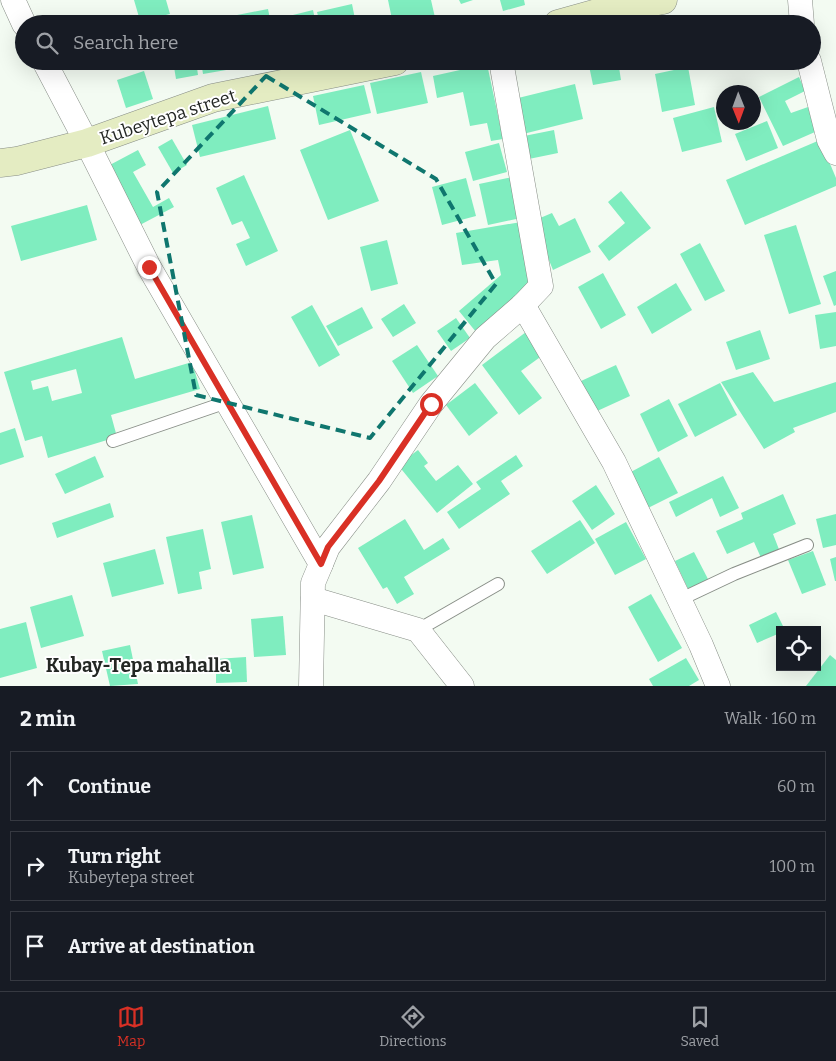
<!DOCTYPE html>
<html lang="en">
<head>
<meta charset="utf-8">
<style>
  :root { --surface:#171b24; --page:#20242c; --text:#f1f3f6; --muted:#9ea1a6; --line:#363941; --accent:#d93025 }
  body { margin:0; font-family:Bitter,serif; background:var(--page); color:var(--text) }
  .controls { position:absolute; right:15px; bottom:15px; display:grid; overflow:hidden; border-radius:0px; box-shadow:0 5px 20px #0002 }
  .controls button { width:45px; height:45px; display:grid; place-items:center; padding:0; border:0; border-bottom:1px solid var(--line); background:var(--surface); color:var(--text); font:25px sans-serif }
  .compass { position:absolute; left:716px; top:85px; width:45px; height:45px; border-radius:50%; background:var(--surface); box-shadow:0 5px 20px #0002; rotate:179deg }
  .stop { position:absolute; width:15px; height:15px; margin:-11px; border:4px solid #d93025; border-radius:50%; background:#fff }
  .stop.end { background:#d93025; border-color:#fff; box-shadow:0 1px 5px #0008 }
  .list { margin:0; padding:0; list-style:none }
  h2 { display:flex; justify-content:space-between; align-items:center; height:65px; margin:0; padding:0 20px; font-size:21px }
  h2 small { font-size:16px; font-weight:400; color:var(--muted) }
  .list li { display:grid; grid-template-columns:32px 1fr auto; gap:15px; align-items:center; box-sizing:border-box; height:70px; margin:0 10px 10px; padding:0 10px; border:1px solid var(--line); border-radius:0px }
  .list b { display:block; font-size:19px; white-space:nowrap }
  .list p { margin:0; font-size:16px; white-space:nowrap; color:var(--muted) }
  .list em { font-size:16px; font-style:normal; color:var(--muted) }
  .icon { flex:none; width:28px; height:28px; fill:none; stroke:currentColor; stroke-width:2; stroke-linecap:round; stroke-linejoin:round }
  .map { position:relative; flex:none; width:836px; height:686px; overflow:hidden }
  .search { position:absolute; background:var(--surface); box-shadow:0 5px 20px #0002; left:15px; right:15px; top:15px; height:55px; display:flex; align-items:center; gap:12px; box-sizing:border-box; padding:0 18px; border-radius:28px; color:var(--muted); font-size:19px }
  .sheet { height:305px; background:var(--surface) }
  nav { display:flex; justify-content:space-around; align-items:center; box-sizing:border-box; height:70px; border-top:1px solid var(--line); background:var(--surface); font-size:14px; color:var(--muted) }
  nav a { display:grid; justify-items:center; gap:2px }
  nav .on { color:var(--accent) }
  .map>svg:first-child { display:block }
  .building { fill:#7fedbf; fill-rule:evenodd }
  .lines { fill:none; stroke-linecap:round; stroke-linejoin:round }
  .lane-casing { stroke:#888e87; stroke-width:14 }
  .street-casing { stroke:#888e87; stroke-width:25 }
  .secondary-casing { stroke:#888e87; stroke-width:29 }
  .lane { stroke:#fff; stroke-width:12 }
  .street { stroke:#fff; stroke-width:24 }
  .secondary { stroke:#e4ecc2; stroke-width:28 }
  .route { stroke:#d93025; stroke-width:6 }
  .marked { fill:none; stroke:#0f766e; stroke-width:4; stroke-dasharray:10 6; stroke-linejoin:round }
  .labels { text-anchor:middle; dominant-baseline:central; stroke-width:4; stroke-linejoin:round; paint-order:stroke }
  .street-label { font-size:18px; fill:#242724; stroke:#fff }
  .neighbourhood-label { font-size:19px; font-weight:bold; fill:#242724; stroke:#fff }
</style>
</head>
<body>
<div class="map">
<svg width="836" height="686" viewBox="0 0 836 686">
  <rect width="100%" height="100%" fill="#f3fbf2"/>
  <g class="building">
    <polygon points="134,0 166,0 170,14 162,16 165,24 141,24"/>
    <polygon points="388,0 431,0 436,22 426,24 393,24"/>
    <polygon points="459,0 473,0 461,4"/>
    <polygon points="500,0 524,0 525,5 503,11"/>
    <polygon points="352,4 356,24 320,24 317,12"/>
    <polygon points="268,9 271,24 228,24 227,17"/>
    <polygon points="313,10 316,24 291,24 289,16"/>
    <polygon points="173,61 196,61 198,75 176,79"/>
    <polygon points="201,61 230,61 232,69 203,74"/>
    <polygon points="588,61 618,61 621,80 593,85"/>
    <polygon points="487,64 503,139 491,141 487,123 470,126 463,92 437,98 433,76"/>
    <polygon points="688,67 695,105 662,112 655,74"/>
    <polygon points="144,71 153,99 126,108 117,80"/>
    <polygon points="421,72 428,103 377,114 370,83"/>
    <polygon points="799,77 805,91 785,101 791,113 808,107 815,132 783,146 759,97"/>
    <polygon points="575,84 583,119 519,135 510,100"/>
    <polygon points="364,85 371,113 319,125 313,96"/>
    <polygon points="268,106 276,139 200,157 192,125"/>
    <polygon points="714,107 722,142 682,152 673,118"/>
    <polygon points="767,121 778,148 746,161 735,134"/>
    <polygon points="350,130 379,201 328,220 300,150"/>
    <polygon points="554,130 558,153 524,160 519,137"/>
    <polygon points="172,139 187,165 173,173 158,147"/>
    <polygon points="820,140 836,178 836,186 745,225 726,180"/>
    <polygon points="499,143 507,172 473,181 465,152"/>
    <polygon points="138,150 146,165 133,172 153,207 169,198 174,207 138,226 106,167"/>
    <polygon points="244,175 278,251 246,266 236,244 250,238 242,221 232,225 216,188"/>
    <polygon points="513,177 521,218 488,225 479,184"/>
    <polygon points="466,178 476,216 442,225 432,187"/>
    <polygon points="621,191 651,228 609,261 598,246 625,223 608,202"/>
    <polygon points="87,205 97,240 21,261 11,226"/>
    <polygon points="552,213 559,226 575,218 591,252 553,270 533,221"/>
    <polygon points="521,222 535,282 476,332 459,311 501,275 498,260 462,265 456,233"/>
    <polygon points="796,225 821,304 789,314 764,235"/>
    <polygon points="387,240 398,284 371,291 360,247"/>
    <polygon points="700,243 725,291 705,301 680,254"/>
    <polygon points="836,271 836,305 834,306 823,276"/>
    <polygon points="603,273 626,315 601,329 578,287"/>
    <polygon points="676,283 692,310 652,334 637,307"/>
    <polygon points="404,304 416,323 393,337 381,319"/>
    <polygon points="312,305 340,355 319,367 291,317"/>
    <polygon points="362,307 373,328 338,346 326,326"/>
    <polygon points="836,312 836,346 820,349 815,315"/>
    <polygon points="456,318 470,338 451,351 437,331"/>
    <polygon points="760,330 770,359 736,370 726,342"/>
    <polygon points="526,332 543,355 521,371 542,398 519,415 482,365"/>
    <path d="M122,337L135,379L192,362L200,389L111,415L117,437L48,458L42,436L25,441L4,372ZM76,369L82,393L52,401L48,386L33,390L31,381Z"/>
    <polygon points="417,345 438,376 413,393 392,361"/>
    <polygon points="616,365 630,396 595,412 581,381"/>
    <polygon points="753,372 774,402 836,382 836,412 793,428 795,432 764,449 721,382"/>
    <polygon points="475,383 498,413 469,436 446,405"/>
    <polygon points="720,383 737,415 695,437 678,404"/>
    <polygon points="669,399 688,436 658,452 640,414"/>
    <polygon points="15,428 24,457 0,465 0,433"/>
    <polygon points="418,450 428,463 424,466 436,481 458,465 473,484 437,513 398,465"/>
    <polygon points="516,455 523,466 501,481 510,494 459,529 447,512 481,489 476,482"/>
    <polygon points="95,456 104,477 65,494 55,474"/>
    <polygon points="659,457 678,493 646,509 627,474"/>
    <polygon points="723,476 739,508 720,517 712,498 676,517 669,502"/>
    <polygon points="596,485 615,514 592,530 572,501"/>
    <polygon points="783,494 796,524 773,534 780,552 762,560 754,542 727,554 716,531 743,519 741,513"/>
    <polygon points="110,503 114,517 57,538 52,523"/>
    <polygon points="836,514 836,545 823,548 816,519"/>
    <polygon points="252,515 264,568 233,575 221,522"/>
    <polygon points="405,519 424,550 443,538 450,549 404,577 414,594 397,604 387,587 383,589 358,548"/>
    <polygon points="580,520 595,543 547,574 531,551"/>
    <polygon points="626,522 646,559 615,575 595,539"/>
    <polygon points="203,529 211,569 199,572 202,589 178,594 166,537"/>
    <polygon points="155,549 164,584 112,597 103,563"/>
    <polygon points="813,551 826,585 802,594 788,560"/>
    <polygon points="694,552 709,581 689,591 675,561"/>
    <polygon points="836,557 836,581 835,581 830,559"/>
    <polygon points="651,594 682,648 658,662 628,607"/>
    <polygon points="72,595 84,636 41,648 30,607"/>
    <polygon points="776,612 785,630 780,630 780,633 757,643 749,625"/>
    <polygon points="283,616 286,655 254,657 251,619"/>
    <polygon points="26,622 37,668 0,678 0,629"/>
    <polygon points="130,645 138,684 110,686 102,651"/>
    <polygon points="830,655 836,660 836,686 806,686"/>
    <polygon points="246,657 247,682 216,683 216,659"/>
    <polygon points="686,658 699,680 689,686 653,686 649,679"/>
  </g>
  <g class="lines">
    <defs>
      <g id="lane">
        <polyline points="113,441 227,402"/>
        <polyline points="679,600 734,574 807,545"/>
        <polyline points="418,630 498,584"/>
      </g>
      <g id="street">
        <polyline points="13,0 24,24"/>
        <polyline points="800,0 802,24"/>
        <polyline points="44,61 87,143 149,267 321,564 313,583 311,686"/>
        <polyline points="809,61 829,140 836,153"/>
        <polyline points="523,305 614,462 701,645 718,686"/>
        <polyline points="321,564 328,547 379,481 431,404 485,338 523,305 541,286 501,61"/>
        <polyline points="313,599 418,630 462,686"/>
      </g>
      <g id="secondary">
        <polyline points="558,24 608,10 663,0"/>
        <polyline points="0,163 17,161 87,143 213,98 395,61"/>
      </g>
    </defs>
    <use href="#lane" class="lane-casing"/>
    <use href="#street" class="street-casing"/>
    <use href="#secondary" class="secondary-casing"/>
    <use href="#lane" class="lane"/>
    <use href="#street" class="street"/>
    <use href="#secondary" class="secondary"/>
  </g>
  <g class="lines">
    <polyline class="route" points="149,267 321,564 328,547 379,481 431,404"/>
  </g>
  <path class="marked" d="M266,76L436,179L496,284L370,438L196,395L157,192Z"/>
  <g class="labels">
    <g class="street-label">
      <text transform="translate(168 117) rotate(-18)">Kubeytepa street</text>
    </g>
    <g class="neighbourhood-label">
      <text x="138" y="665">Kubay-Tepa mahalla</text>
    </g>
  </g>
</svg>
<div class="controls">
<button><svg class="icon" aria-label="locate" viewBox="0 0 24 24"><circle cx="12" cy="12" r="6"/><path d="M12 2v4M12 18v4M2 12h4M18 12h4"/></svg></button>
</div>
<svg class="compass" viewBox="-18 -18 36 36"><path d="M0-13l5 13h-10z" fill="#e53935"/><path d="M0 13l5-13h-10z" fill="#9ea1a6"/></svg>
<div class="stop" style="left:431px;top:404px"></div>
<div class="stop end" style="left:149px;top:267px"></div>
<div class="search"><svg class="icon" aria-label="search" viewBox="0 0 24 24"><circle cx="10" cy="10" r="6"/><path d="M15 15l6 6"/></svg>Search here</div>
</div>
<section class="sheet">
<h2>2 min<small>Walk · 160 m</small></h2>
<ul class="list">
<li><svg class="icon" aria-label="ahead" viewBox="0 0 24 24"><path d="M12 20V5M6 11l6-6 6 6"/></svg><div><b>Continue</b></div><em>60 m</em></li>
<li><svg class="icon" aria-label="right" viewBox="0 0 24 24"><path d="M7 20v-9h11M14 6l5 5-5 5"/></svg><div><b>Turn right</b><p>Kubeytepa street</p></div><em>100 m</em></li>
<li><svg class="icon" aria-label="arrive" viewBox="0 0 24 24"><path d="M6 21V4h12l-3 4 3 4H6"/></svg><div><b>Arrive at destination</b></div></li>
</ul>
</section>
<nav>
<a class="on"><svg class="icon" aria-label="map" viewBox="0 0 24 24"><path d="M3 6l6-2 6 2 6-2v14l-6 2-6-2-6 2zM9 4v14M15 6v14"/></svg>Map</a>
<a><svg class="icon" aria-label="directions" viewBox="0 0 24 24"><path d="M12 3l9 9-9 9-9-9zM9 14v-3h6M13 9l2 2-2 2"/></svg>Directions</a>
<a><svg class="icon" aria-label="saved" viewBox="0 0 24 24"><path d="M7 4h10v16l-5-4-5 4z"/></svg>Saved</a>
</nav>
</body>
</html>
